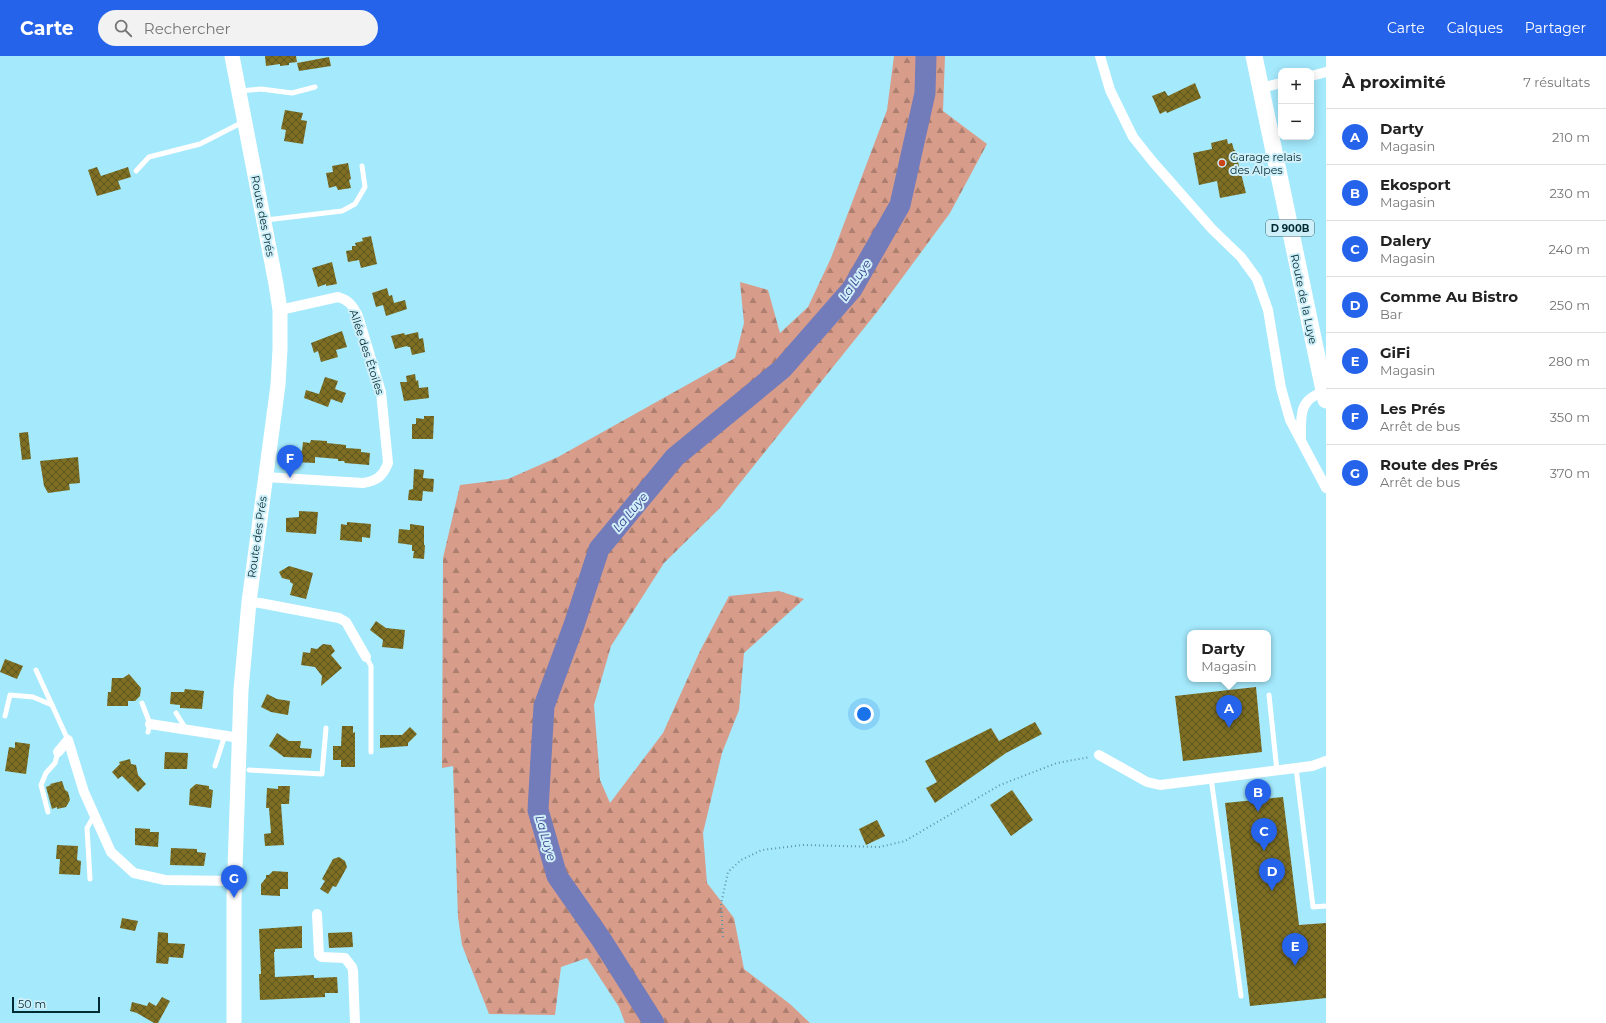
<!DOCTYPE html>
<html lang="fr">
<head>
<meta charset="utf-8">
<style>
  :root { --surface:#fff; --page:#f2f2f2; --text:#222; --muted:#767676; --line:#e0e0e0; --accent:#2563eb }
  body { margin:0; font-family:Montserrat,sans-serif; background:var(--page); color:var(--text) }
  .controls { position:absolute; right:12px; top:12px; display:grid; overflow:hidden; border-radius:8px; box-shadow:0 2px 10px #0003 }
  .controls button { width:36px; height:36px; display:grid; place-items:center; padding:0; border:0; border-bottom:1px solid var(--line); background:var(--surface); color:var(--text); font:20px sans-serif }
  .scale { position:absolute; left:12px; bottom:10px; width:88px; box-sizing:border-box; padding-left:4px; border:2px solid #022a33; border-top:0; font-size:11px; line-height:14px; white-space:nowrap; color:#022a33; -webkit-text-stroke:3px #cff0f9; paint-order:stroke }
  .you { position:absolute; left:864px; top:658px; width:14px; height:14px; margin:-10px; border:3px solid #fff; border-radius:50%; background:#1a73e8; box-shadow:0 0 0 6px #1a73e833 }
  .badge { display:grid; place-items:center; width:26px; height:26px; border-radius:50%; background:var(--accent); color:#fff; font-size:13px; font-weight:700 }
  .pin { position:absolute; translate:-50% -33px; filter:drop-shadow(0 1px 2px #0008) }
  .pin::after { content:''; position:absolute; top:21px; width:14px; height:12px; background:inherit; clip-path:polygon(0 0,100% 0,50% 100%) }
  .popup { position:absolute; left:1187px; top:574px; width:84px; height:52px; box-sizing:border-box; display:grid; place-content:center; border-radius:8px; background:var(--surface); filter:drop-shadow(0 1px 3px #0005); font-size:13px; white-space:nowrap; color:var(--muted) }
  .popup b { font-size:15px; color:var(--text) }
  .popup::after { content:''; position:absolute; left:50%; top:100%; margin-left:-8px; border:8px solid transparent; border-top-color:var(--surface) }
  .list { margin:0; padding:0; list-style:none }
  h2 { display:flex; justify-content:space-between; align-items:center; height:52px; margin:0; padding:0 16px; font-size:17px }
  h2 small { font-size:13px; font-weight:400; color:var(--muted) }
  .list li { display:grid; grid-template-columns:26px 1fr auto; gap:12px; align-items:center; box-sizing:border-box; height:56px; padding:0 16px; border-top:1px solid var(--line) }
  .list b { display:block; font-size:15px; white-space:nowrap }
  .list p { margin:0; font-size:13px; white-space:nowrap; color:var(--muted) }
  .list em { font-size:13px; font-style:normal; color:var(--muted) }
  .icon { flex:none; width:22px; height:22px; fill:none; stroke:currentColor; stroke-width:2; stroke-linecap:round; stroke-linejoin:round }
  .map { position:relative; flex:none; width:1326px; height:967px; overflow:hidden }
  header { display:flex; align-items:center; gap:24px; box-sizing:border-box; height:56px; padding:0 20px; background:var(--accent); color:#fff }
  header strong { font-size:19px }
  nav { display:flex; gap:22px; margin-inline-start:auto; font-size:14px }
  .search { width:280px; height:36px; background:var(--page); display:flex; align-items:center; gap:10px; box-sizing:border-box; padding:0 14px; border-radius:22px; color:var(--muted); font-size:15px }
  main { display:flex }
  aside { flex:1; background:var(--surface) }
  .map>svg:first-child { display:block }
  .forest { fill:url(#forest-firs) }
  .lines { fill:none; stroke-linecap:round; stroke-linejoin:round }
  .river { stroke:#737cba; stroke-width:21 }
  .building { fill:url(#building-cross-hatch) }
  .path { stroke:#5e96a5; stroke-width:2; stroke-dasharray:1 3; stroke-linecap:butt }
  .lane { stroke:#fff; stroke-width:5 }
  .street { stroke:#fff; stroke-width:10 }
  .secondary { stroke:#fff; stroke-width:15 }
  .primary { stroke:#fff; stroke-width:17 }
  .poi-dot { fill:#cb4316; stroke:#cff0f9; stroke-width:1.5 }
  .labels { text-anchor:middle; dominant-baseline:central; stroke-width:4; stroke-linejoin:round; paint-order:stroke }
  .shield { fill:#cff0f9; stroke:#40656e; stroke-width:1 }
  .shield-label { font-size:10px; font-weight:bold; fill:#022a33 }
  .poi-label { font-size:11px; fill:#022a33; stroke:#cff0f9; text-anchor:start }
  .street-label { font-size:11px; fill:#022a33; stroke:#cff0f9 }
  .water-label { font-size:12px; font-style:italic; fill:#383c88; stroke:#cff0f9 }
</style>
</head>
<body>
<header>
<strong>Carte</strong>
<div class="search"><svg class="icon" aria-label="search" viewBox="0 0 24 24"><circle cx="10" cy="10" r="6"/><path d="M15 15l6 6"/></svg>Rechercher</div>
<nav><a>Carte</a><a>Calques</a><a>Partager</a></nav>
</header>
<main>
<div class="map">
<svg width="1326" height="967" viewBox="0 0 1326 967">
  <defs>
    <pattern id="forest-firs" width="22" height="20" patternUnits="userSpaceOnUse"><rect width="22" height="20" fill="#d89c8a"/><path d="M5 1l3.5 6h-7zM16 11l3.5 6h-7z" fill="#ad7f71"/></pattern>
    <pattern id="building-cross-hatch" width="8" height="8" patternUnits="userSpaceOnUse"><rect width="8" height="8" fill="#7d6e24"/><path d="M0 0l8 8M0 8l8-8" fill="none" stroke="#5e561f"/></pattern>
  </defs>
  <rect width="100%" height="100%" fill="#a4e9fc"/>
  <polygon class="forest" points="894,0 945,0 943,55 987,88 950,157 877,256 720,452 664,507 611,590 594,649 600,724 610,747 663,677 700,595 729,540 779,535 804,543 744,597 739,654 722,697 703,777 707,827 734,862 744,913 790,948 810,967 625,967 619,951 587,902 561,911 555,959 489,958 462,889 458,861 453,710 442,712 443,502 460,429 508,423 558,401 735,302 744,267 740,226 768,234 780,277 808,251 831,202 887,54"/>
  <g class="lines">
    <polyline class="river" points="654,967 601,883 557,820 538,754 544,650 574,569 599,493 675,401 782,313 852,233 900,149 925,37 926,0"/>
  </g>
  <g class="building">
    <polygon points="265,0 296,0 297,6 289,7 289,9 280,10 280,8 266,10"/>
    <polygon points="329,1 331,10 299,15 297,7"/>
    <polygon points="1195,27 1201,42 1167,57 1166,55 1160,58 1152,40 1165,35 1168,40"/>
    <polygon points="285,54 303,57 301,64 307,65 303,88 284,85 286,74 281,73"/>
    <polygon points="1227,83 1228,88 1232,87 1234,94 1235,94 1246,137 1220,142 1217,125 1199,129 1193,97 1212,93 1211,87"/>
    <polygon points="348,107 351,123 349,124 351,132 338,134 336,130 329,132 326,117 333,116 332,110"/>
    <polygon points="97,111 101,120 128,111 131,121 118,125 121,133 97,140 88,114"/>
    <polygon points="371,180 377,208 361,212 359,204 348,206 346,195 352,194 352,190 356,190 355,187 363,185 362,182"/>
    <polygon points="332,206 337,228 326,230 326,228 318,231 312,212"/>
    <polygon points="387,232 389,240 392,239 394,247 405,244 407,253 386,260 383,249 376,251 372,237"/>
    <polygon points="342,275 347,291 336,294 338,301 321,306 318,295 314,297 311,287"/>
    <polygon points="418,276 419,283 423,282 425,296 412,299 410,291 408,291 407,290 395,293 391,280 404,277 405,279"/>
    <polygon points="415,318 416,325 418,324 419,332 428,331 429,342 404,345 400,326 407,326 406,320"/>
    <polygon points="325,321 338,325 335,333 346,337 342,347 331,343 328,351 304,342 306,334 319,338"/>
    <polygon points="424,360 434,360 433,383 412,383 412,368 416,368 416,362 424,363"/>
    <polygon points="28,376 31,403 22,404 19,377"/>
    <polygon points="311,384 327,385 327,387 346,389 346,392 361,393 361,396 370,397 369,409 345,407 344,405 338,405 338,403 315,401 315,407 295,406 295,394 302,395 303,386 310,387"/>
    <polygon points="78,401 80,427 69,428 70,434 48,437 44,430 40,405"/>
    <polygon points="414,413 424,414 423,422 434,423 433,436 423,435 422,445 408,444 409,434 413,433"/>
    <polygon points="299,455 318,456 316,478 286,476 286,462 299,461"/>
    <polygon points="347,466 371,468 370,482 362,481 362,486 340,484 341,468 347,469"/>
    <polygon points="410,468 424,470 424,489 425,489 424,503 413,502 414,495 412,495 412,489 398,487 399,473 410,474"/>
    <polygon points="289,510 313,517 306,543 290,539 293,528 290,526 290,524 282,522 279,516"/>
    <polygon points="376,565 386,572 405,574 403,593 382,591 383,584 370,574"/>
    <polygon points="323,588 331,589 335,595 331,599 342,612 321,630 322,620 315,611 301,609 303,596 310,597 311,592 317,593"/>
    <polygon points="5,603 23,610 17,623 0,616"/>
    <polygon points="129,618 141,632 140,640 135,645 128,645 128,650 107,650 108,636 111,636 112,622 123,622"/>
    <polygon points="1256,631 1262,696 1183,705 1175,640"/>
    <polygon points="185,633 204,635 202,653 180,652 180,649 170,648 171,636 184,636"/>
    <polygon points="267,638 277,643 290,645 288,659 271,656 261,651"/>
    <polygon points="1035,666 1042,678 1006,697 935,747 926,732 937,726 925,705 991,672 999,685"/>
    <polygon points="342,670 353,670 353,677 355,676 355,711 341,711 341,704 333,704 333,690 341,690"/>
    <polygon points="410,671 417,678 408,687 408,690 380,692 380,679 402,679"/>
    <polygon points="277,677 289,685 301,685 300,692 312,693 311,702 284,701 269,690"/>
    <polygon points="15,686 30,688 26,718 5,715 9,691 15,692"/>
    <polygon points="165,696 188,697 187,713 164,713"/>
    <polygon points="130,703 131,708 136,709 138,719 146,728 138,736 122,720 118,723 112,716 120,708 119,706"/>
    <polygon points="62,725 65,734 68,736 70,744 66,751 57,753 57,751 52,753 46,731 51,729 50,728"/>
    <polygon points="196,728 209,730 209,733 213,734 211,752 189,749 190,733"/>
    <polygon points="278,730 290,730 289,748 281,748 284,789 265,790 264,778 271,777 269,752 266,752 267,732 278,733"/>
    <polygon points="1012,734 1033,764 1011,780 990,749"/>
    <polygon points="1283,741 1299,869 1326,867 1326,942 1250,950 1225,747"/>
    <polygon points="877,764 885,780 866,789 859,773"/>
    <polygon points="135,772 150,773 150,776 159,776 158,791 135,789"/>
    <polygon points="57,789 78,790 77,804 81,805 80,819 59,818 60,803 56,803"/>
    <polygon points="171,792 197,793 197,796 206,797 204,810 170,809"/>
    <polygon points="339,801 345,805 347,811 336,831 333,830 328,838 320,833 325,825 322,823 333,803"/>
    <polygon points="273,815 288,816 288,833 280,833 280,840 261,839 261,828 266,822 266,819 269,819"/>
    <polygon points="122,862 138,865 135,875 120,872"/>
    <polygon points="302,870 302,892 275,893 275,896 274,896 275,921 314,919 314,922 337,921 338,937 325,937 325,941 260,944 259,918 261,918 259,873"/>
    <polygon points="158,876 168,877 168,887 185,888 183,902 169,901 168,908 156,907"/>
    <polygon points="352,876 353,891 329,892 328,877"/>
    <polygon points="162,941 170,945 158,967 154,967 137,957 130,955 132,946 147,950 149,946 156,950"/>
  </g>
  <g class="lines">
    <polyline class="path" points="723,881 721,848 728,816 741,804 762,794 803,789 880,791 905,785 1000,729 1057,707 1090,701"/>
    <g class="lane">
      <polyline points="239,35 261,33 292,37 315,31"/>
      <polyline points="136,115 149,101 200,88 243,66"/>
      <polyline points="266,164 342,155 355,148 365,131 362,110"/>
      <polyline points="366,601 371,610 371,696"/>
      <polyline points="36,614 52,649"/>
      <polyline points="1269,639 1277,715"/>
      <polyline points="142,647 150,668 148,676"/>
      <polyline points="176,657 186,673"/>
      <polyline points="5,660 10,639 33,641 52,649 68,684"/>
      <polyline points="215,710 225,679"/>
      <polyline points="1296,712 1313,851 1326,850"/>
      <polyline points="249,714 322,718 326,672"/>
      <polyline points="1211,722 1241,940"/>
      <polyline points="48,756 41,729 46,717 55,707 58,696"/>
      <polyline points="90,823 87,772 94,760"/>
    </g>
    <g class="street">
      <polyline points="1100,0 1110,34 1133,81 1153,106 1212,173 1241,201 1257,223 1268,254 1281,332 1290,364 1326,432"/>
      <polyline points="1311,20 1326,16"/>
      <polyline points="1261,32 1281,27"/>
      <path d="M1301,384C1301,361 1298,343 1324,336"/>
      <path d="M265,421L363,427C377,425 383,420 388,407L381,336L358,260C353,250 349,244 338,241L280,254"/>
      <polyline points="249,546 260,547 339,562 346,566 366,601"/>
      <polyline points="150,668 240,682"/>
      <polyline points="58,696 68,684 84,736 111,796 134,817 165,824 234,825"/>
      <polyline points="1099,699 1147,726 1160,729 1312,710 1326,705"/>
      <polyline points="317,858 319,899 322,901 345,902 352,911 353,915 355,967"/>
    </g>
    <polyline class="secondary" points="232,0 276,228 280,254 280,293 278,329 249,546 241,634 234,842 234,967"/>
    <polyline class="primary" points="1254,0 1326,344"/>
  </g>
  <circle class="poi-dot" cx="1222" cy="107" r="4"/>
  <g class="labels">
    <rect class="shield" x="1266" y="164" width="48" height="16" rx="3"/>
    <g class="shield-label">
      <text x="1290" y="172">D 900B</text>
    </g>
    <g class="poi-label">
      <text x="1230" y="101">Garage relais<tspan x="1230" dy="13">des Alpes</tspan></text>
    </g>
    <g class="street-label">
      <text transform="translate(263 160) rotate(79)">Route des Prés</text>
      <text transform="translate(1304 243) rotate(78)">Route de la Luye</text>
      <text transform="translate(367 296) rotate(72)">Allée des Étoiles</text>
      <text transform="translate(257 481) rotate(-82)">Route des Prés</text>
    </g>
    <g class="water-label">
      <text transform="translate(855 224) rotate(-56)">La Luye</text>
      <text transform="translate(630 456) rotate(-50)">La Luye</text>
      <text transform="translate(546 782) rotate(74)">La Luye</text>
    </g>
  </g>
</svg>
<div class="controls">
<button>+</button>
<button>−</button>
</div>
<div class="scale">50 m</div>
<div class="you"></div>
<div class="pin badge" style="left:1229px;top:672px">A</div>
<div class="popup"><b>Darty</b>Magasin</div>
<div class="pin badge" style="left:1258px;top:756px">B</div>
<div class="pin badge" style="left:1264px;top:795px">C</div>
<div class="pin badge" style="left:1272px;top:835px">D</div>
<div class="pin badge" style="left:1295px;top:910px">E</div>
<div class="pin badge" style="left:290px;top:422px">F</div>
<div class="pin badge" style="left:234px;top:842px">G</div>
</div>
<aside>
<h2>À proximité<small>7 résultats</small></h2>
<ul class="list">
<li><span class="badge">A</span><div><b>Darty</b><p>Magasin</p></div><em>210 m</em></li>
<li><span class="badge">B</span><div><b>Ekosport</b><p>Magasin</p></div><em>230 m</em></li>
<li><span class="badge">C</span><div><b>Dalery</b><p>Magasin</p></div><em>240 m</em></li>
<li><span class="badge">D</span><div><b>Comme Au Bistro</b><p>Bar</p></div><em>250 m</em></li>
<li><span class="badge">E</span><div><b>GiFi</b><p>Magasin</p></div><em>280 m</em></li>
<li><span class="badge">F</span><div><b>Les Prés</b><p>Arrêt de bus</p></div><em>350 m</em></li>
<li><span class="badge">G</span><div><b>Route des Prés</b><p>Arrêt de bus</p></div><em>370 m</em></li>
</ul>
</aside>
</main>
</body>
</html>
